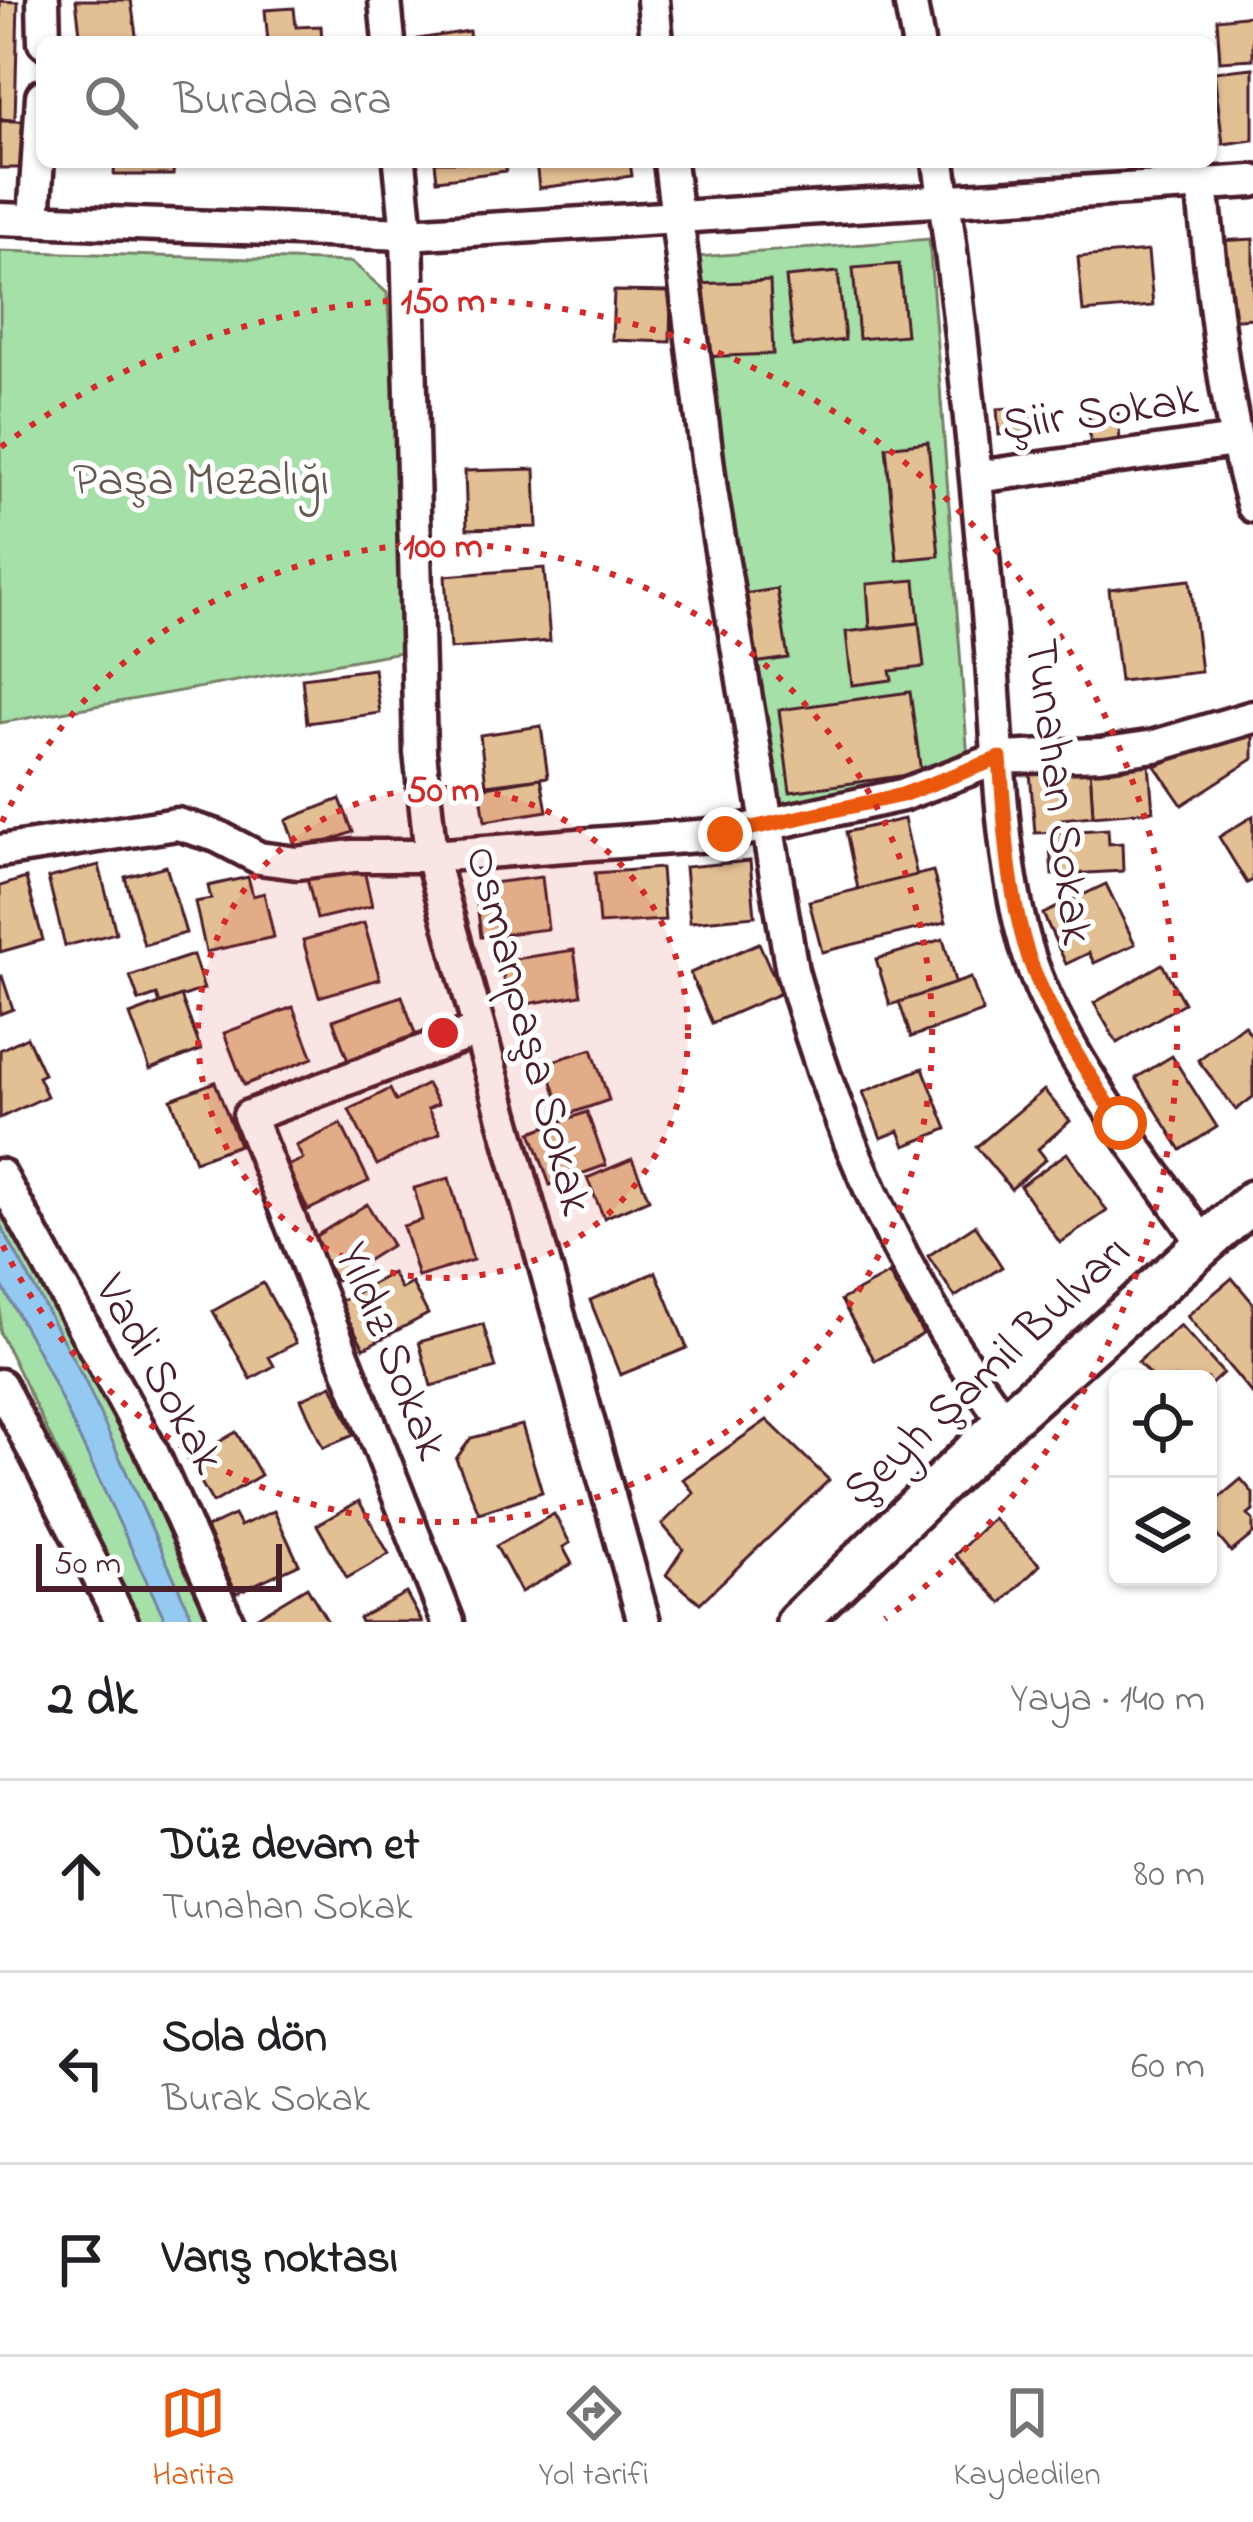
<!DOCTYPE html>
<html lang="tr">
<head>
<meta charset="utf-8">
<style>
  :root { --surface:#fff; --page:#f6f6f6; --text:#202124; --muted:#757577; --line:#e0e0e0; --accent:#ea580c }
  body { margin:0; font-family:"Indie Flower",sans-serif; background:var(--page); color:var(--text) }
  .controls { position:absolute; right:36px; bottom:36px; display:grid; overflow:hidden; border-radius:18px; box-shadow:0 3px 9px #0004 }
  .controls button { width:108px; height:108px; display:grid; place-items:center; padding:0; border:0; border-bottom:3px solid var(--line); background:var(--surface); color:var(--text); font:60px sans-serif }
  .scale { position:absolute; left:36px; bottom:30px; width:246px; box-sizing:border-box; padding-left:12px; border:6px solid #4a1f2b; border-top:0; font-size:33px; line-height:42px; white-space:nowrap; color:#4a1f2b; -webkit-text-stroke:9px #fff; paint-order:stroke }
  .stop { position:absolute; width:36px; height:36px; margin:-27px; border:9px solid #ea580c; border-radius:50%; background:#fff }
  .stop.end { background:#ea580c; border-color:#fff; box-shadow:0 3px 12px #0008 }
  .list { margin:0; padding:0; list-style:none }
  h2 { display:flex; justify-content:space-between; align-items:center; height:156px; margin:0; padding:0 48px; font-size:51px }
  h2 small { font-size:39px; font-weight:400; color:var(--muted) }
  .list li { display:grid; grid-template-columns:78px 1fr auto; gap:36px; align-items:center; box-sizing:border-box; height:192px; padding:0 48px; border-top:3px solid var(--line) }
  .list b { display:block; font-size:45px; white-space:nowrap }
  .list p { margin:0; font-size:39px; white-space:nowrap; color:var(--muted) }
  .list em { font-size:39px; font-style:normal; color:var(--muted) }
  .icon { flex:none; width:66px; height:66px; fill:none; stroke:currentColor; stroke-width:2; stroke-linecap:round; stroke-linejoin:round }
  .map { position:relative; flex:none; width:1253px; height:1622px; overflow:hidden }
  .search { position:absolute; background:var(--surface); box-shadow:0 3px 9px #0004; left:36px; right:36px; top:36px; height:132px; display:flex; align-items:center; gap:30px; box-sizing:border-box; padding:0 42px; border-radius:18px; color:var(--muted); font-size:45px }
  .sheet { height:732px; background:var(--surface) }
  nav { display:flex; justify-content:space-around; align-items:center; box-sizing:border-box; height:168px; border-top:3px solid var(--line); background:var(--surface); font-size:33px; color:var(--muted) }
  nav a { display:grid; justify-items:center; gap:6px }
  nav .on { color:var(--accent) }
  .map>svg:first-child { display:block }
  .green { fill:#a4e0a7; stroke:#778069; stroke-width:3 }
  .water { fill:#94c9f2; stroke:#7685a2; stroke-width:3 }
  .building { fill:#e3bf94; stroke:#4a1f2b; stroke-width:3 }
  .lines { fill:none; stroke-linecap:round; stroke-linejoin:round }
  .minor-casing { stroke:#4a1f2b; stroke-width:39 }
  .major-casing { stroke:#4a1f2b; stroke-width:48 }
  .minor { stroke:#fff; stroke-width:30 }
  .major { stroke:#fff; stroke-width:39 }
  .route { stroke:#ea580c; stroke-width:15 }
  .ring { fill:none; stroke:#d62828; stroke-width:6; stroke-dasharray:6 12 }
  .labels { text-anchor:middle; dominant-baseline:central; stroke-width:10; stroke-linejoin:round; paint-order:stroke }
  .street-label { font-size:48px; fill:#4a1f2b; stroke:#fff }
  .park-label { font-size:48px; fill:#655950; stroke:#fff }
  .centre { fill:#d62828; stroke:#fff; stroke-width:6 }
  .ring-label { font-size:36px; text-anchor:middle; font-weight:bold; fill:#d62828; stroke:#fff; stroke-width:10; stroke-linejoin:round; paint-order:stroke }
</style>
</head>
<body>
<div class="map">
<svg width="1253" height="1622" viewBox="0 0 1253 1622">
  <rect width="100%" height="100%" fill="#fff"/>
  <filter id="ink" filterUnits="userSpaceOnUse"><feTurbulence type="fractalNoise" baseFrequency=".00833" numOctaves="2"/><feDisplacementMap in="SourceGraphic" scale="24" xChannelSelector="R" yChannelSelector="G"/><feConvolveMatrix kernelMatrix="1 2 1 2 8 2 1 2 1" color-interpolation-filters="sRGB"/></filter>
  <g filter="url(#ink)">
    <g class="green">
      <polygon points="929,239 968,759 893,787 774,817 696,257"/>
      <polygon points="0,251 352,262 387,293 404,526 406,651 0,723"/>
      <polygon points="0,1190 150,1471 217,1622 140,1622 0,1333"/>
    </g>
    <polygon class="water" points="0,1224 85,1381 194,1622 166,1622 44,1363 0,1282"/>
    <g class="building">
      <polygon points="76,0 131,0 137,42 81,42"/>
      <polygon points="0,1 18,2 15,120 0,119"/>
      <polygon points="294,8 296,27 321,26 322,42 268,42 265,10"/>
      <polygon points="1253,15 1253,59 1220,61 1217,19"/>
      <polygon points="469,31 470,42 418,42 418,39"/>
      <polygon points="1253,68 1253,140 1223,144 1214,72"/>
      <polygon points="0,121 28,121 27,168 0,168"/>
      <polygon points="115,162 174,162 173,175 114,175"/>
      <polygon points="435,162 505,162 506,171 437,180"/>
      <polygon points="536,162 630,162 632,176 539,188"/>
      <polygon points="1253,239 1253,318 1224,320 1219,241"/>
      <polygon points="1148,251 1153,306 1083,312 1078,257"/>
      <polygon points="899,264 906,335 859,339 853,268"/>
      <polygon points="838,272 845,340 793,346 786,277"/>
      <polygon points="770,281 773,354 699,357 696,284"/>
      <polygon points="614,291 671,292 670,342 612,340"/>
      <polygon points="1033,407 1035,432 999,435 997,409"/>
      <polygon points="1118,413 1120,441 1090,442 1089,415"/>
      <polygon points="928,442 939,556 897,560 886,447"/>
      <polygon points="535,469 537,527 467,529 465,471"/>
      <polygon points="544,568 550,641 450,649 445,576"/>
      <polygon points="915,580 919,623 870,628 867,584"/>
      <polygon points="1190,580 1201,672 1120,681 1109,589"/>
      <polygon points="777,589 788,658 754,663 743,594"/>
      <polygon points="919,623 924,667 890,671 892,680 852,685 846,632"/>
      <polygon points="374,669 380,713 307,723 302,678"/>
      <polygon points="910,692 921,773 790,792 779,710"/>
      <polygon points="1253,725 1253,759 1182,805 1155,766"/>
      <polygon points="541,726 548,777 486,785 480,735"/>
      <polygon points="1149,764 1153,811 1093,816 1090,767"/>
      <polygon points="1090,767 1093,816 1061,819 1062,832 1035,833 1030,772"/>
      <polygon points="541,778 547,811 485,821 480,788"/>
      <polygon points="340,799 353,832 298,853 286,820"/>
      <polygon points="1253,816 1253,880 1247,883 1219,837"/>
      <polygon points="904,819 917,876 858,889 846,832"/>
      <polygon points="1108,829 1109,844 1122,843 1123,871 1052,875 1049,833"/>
      <polygon points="362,861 372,906 317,919 306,874"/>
      <polygon points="750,861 755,916 690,922 685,867"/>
      <polygon points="99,865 116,933 65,946 48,878"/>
      <polygon points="166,866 186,933 144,945 125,877"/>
      <polygon points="661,868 665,920 599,924 595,873"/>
      <polygon points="933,871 946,922 822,952 809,901"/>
      <polygon points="248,877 253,896 264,893 274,937 206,952 195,902 211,899 208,886"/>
      <polygon points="542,877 548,929 481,937 475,885"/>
      <polygon points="26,878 43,940 0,952 0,886"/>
      <polygon points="1106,884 1135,944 1094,963 1089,953 1066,964 1043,914"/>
      <polygon points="364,923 380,979 319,997 303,940"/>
      <polygon points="943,939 956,985 890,1005 876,959"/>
      <polygon points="759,943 781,993 712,1023 690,973"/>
      <polygon points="574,950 581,995 508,1007 501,961"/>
      <polygon points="193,955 204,989 160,1004 157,995 139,1001 130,976"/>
      <polygon points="1162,964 1184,1003 1117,1043 1094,1003"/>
      <polygon points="2,976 13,1009 0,1014 0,977"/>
      <polygon points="971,978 983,1012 911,1037 899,1002"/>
      <polygon points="181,996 201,1050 150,1069 130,1015"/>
      <polygon points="402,996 419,1045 351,1069 333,1020"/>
      <polygon points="293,1007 313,1058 244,1085 224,1033"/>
      <polygon points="1244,1025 1253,1037 1253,1097 1236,1110 1198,1060"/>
      <polygon points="27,1037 44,1074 38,1077 47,1096 0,1118 0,1050"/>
      <polygon points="592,1049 609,1100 563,1116 546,1063"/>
      <polygon points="1172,1056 1217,1127 1181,1150 1136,1078"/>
      <polygon points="923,1068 947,1129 905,1146 899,1131 881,1138 863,1092"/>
      <polygon points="215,1082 239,1145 195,1161 171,1099"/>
      <polygon points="427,1084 438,1104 428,1109 440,1133 377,1165 349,1110 390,1089 396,1101"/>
      <polygon points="1044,1090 1070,1121 1038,1149 1046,1159 1011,1189 976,1147"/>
      <polygon points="587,1112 606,1165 550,1185 531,1132"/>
      <polygon points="341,1124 369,1181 308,1210 287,1166 303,1159 296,1146"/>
      <polygon points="1067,1153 1107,1211 1060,1243 1020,1186"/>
      <polygon points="632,1159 649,1199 604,1218 587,1178"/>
      <polygon points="449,1178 473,1260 418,1277 403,1226 422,1220 414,1188"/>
      <polygon points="367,1204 392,1245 336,1280 311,1239"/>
      <polygon points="975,1225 1002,1267 955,1297 928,1256"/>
      <polygon points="656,1272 687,1348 620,1375 590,1300"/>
      <polygon points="392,1273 401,1289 412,1283 428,1314 364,1348 339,1302"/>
      <polygon points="889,1274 923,1334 875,1361 841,1300"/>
      <polygon points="1232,1278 1253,1303 1253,1395 1187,1316"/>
      <polygon points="263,1283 296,1343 269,1357 274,1366 251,1379 213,1311"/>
      <polygon points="483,1324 496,1368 431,1386 419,1342"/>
      <polygon points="1180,1325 1223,1373 1208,1387 1208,1379 1153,1379 1138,1362"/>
      <polygon points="332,1385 354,1435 323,1448 301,1399"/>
      <polygon points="767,1420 829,1480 700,1603 666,1575 683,1549 662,1524 694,1493 683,1479"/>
      <polygon points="522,1425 542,1492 479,1513 456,1459 471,1438"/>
      <polygon points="236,1432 261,1475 213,1503 188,1460"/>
      <polygon points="1241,1479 1253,1493 1253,1511 1248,1515 1253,1520 1253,1534 1231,1552 1208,1525 1208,1507"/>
      <polygon points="359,1501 389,1554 347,1578 317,1525"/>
      <polygon points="274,1511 299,1564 236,1593 206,1528 234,1515 240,1526"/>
      <polygon points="554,1514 570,1543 563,1547 572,1564 521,1592 496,1546"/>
      <polygon points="993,1518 1040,1565 1002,1603 955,1555"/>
      <polygon points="307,1587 328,1622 253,1622 252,1620"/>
      <polygon points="406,1593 422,1622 361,1622 359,1618"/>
    </g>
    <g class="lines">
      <defs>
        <g id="minor">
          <polyline points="43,0 44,42"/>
          <polyline points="385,0 389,42"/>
          <polyline points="653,0 657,42"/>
          <polyline points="910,0 918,42"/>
          <polyline points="400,162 407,234 420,752 431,856 644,1622"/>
          <path d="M670,162L711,491L792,971C837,1133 906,1287 1005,1422"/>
          <path d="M939,162C962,324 978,487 991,650C999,748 999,862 1029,956C1059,1051 1146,1160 1203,1243"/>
          <path d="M1202,185C1214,293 1222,402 1253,506"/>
          <polyline points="0,219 407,234 1253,181"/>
          <polyline points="34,220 42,96"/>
          <polyline points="977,477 1235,441"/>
          <polyline points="0,851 177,824 217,836 259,858 297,863 353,856 431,856 725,834 902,795 1000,758 1100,754 1155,746 1253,717"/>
          <polyline points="0,1175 153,1454 228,1622"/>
          <polyline points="0,1385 122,1622"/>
          <polyline points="448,1622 249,1116 479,1030"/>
        </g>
        <polyline id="major" points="797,1622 1005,1422 1253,1201"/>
      </defs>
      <use href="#minor" class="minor-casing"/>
      <use href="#major" class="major-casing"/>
      <use href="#minor" class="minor"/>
      <use href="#major" class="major"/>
    </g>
  </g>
  <g class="lines" filter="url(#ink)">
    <path class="route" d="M725,834L902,795L1000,758C1005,825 1008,897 1030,961C1051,1019 1087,1071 1120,1123"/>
  </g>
  <circle cx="443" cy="1033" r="245" fill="#d62828" fill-opacity=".12"/>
  <g class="ring">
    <circle cx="443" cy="1033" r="245"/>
    <path d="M2 822A489 489 0 1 1 2 1244"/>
    <path d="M1 447A734 734 0 1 1 885 1619"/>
  </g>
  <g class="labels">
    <g class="street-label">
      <text transform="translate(1100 414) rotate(-8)">Şiir Sokak</text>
      <text transform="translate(1057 792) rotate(83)">Tunahan Sokak</text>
      <text transform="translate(527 1031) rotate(75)">Osmanpaşa Sokak</text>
      <text transform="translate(390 1352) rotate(68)">Yıldız Sokak</text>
      <text transform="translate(988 1372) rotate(-43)">Şeyh Şamil Bulvarı</text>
      <text transform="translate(158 1375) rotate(61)">Vadi Sokak</text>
    </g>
    <g class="park-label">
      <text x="201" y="482">Paşa Mezalığı</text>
    </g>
  </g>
  <circle cx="443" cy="1033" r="18" class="centre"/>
  <g class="ring-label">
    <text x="443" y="312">150 m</text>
    <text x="443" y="557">100 m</text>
    <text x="443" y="801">50 m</text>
  </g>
</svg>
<div class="controls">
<button><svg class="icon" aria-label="locate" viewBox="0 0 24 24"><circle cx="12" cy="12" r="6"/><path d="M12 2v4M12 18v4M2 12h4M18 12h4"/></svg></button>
<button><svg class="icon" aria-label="layers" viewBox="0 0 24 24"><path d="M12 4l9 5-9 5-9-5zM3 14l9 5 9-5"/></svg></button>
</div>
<div class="scale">50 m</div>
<div class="stop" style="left:1120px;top:1123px"></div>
<div class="stop end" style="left:725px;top:834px"></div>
<div class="search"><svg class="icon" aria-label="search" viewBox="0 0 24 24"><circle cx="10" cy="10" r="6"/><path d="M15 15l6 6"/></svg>Burada ara</div>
</div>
<section class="sheet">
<h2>2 dk<small>Yaya · 140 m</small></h2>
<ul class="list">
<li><svg class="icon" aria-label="ahead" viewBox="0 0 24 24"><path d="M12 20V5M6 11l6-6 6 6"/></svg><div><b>Düz devam et</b><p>Tunahan Sokak</p></div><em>80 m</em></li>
<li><svg class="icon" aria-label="left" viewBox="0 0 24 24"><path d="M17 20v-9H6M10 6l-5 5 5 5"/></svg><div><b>Sola dön</b><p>Burak Sokak</p></div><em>60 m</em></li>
<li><svg class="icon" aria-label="arrive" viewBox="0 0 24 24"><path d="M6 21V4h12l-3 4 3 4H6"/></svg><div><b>Varış noktası</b></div></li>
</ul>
</section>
<nav>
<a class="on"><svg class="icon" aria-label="map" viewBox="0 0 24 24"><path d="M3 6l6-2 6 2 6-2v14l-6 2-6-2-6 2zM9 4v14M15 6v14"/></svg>Harita</a>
<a><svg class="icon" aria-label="directions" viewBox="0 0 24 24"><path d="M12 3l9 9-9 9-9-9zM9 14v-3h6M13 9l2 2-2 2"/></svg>Yol tarifi</a>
<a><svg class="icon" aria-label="saved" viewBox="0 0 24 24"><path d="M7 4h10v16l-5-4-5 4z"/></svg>Kaydedilen</a>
</nav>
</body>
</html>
